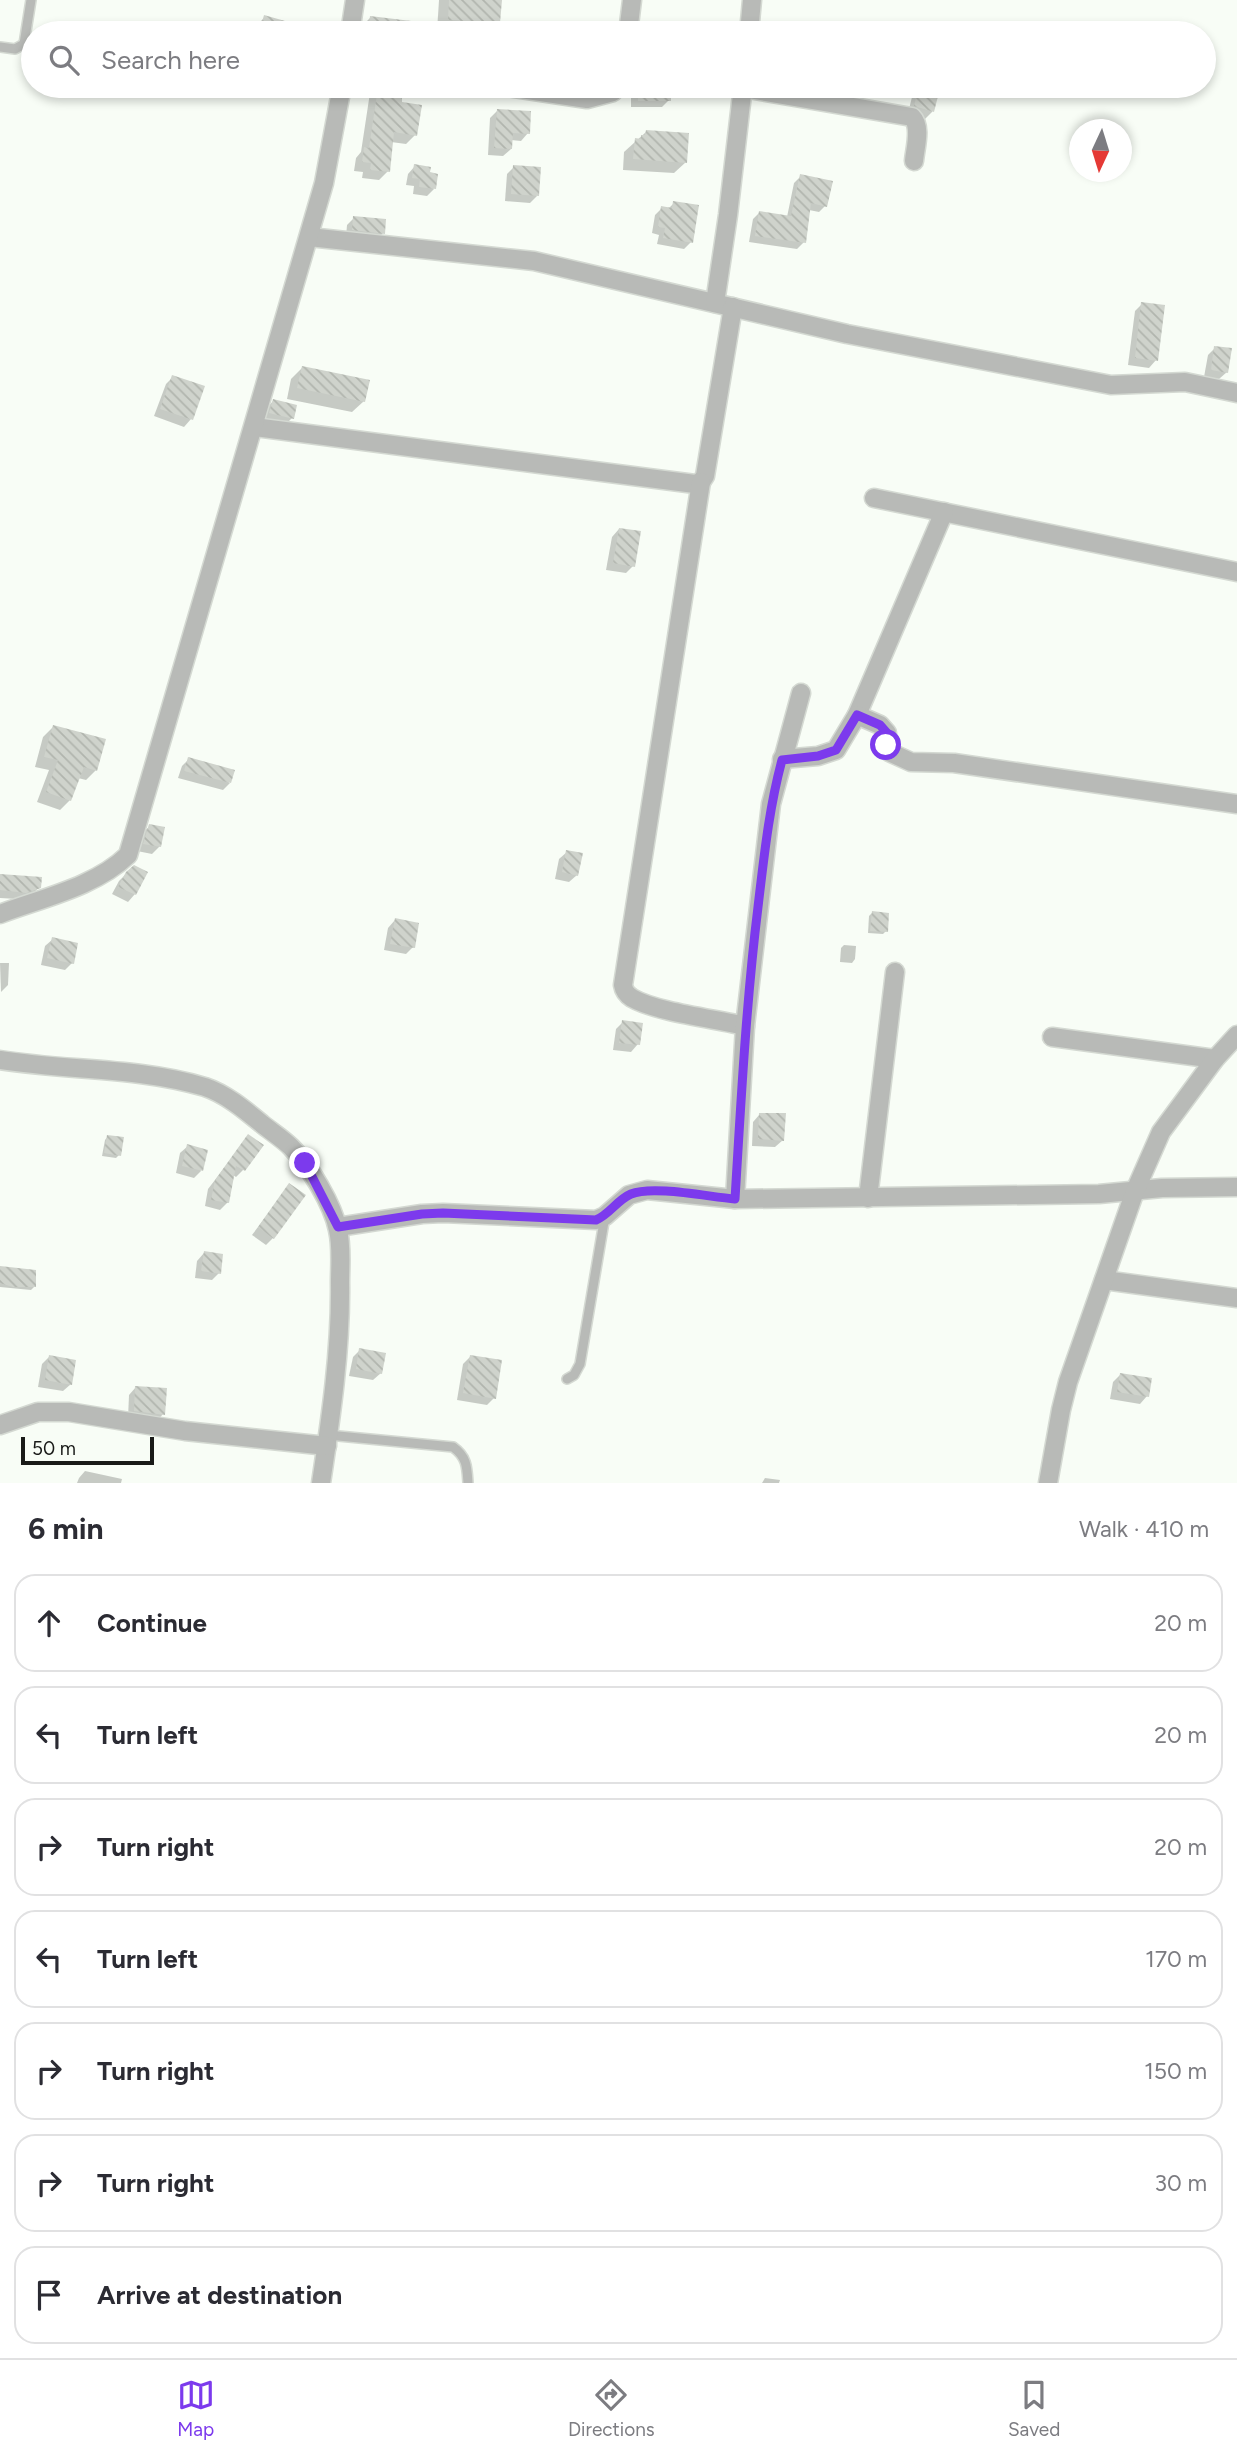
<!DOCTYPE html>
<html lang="en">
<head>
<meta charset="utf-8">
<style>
  :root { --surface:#fff; --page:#f2f2f3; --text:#2b2b33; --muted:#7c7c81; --line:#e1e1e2; --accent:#7c3aed }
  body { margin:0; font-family:Figtree,sans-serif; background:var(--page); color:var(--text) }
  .compass { position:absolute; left:1069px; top:119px; width:63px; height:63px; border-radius:50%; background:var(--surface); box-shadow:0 4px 10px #0003; rotate:184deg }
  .scale { position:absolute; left:21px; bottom:18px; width:133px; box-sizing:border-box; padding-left:7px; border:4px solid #191a18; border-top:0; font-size:19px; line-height:24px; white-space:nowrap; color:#191a18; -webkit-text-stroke:5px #f8fdf6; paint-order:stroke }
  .stop { position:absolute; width:21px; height:21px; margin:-16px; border:5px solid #7c3aed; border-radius:50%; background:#fff }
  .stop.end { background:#7c3aed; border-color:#fff; box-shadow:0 2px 7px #0008 }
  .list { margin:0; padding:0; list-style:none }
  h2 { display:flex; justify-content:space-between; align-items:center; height:91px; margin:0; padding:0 28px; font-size:30px }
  h2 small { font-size:23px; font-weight:400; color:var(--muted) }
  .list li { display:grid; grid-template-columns:46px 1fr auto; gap:21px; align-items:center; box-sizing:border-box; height:98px; margin:0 14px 14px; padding:0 14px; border:2px solid var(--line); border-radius:21px }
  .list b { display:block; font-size:26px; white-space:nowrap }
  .list em { font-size:23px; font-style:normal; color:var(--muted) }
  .icon { flex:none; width:38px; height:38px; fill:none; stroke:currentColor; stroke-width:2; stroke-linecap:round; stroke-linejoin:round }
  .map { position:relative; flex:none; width:1237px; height:1483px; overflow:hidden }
  .search { position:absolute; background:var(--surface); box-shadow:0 4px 10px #0003; left:21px; right:21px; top:21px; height:77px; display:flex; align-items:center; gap:18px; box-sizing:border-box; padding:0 24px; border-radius:38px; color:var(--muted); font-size:26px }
  .sheet { height:875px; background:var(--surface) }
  nav { display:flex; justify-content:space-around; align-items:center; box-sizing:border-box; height:98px; border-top:2px solid var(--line); background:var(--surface); font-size:19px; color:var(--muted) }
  nav a { display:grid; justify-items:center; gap:4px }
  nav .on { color:var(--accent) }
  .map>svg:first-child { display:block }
  .shadow { fill:#0003 }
  .building { fill:url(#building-back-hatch) }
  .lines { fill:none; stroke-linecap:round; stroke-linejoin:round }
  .service-casing { stroke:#d4d9d2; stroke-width:12 }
  .minor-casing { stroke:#d4d9d2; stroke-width:21 }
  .service { stroke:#b8bab7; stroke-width:9 }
  .minor { stroke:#b8bab7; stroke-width:18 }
  .route { stroke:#7c3aed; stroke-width:9 }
</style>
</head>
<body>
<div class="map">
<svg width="1237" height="1483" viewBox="0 0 1237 1483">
  <defs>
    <pattern id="building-back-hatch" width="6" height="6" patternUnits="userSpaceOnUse" patternTransform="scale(1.75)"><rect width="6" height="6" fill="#cfd3cc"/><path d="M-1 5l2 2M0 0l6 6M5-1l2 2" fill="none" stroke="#b1b5ae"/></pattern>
  </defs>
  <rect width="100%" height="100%" fill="#f8fdf6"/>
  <g class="shadow">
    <polygon points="439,0 500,0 498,22 488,33 437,31"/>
    <polygon points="265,17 289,24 287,33 255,33 257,25"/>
    <polygon points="371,17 410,23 409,33 361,33 362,26"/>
    <polygon points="371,86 398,86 396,99 415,135 406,144 391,142 388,171 379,180 362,178 363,172 354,171 356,158 361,152"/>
    <polygon points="631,86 669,86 669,100 662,107 631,107"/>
    <polygon points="920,86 937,90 932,112 925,119 908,113 913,93"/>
    <polygon points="497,111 528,133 521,141 511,140 511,149 503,156 488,155 490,118"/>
    <polygon points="646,132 686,162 674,173 623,170 624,152"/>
    <polygon points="415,166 434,189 427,196 413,194 414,186 406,185 408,174"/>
    <polygon points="514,167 537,196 530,203 505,201 507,174"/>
    <polygon points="801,176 825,206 819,212 809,210 804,242 797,249 749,242 753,219 760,212 787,217 794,183"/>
    <polygon points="674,203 691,242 684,249 657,244 659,235 652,233 655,215 662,208 668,209"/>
    <polygon points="354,218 383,233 376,240 346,237 347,225"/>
    <polygon points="1142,304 1156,360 1149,368 1128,365 1135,311"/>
    <polygon points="1215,348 1227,372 1219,379 1204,377 1208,355"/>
    <polygon points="302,368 364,401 352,412 287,399 291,379"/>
    <polygon points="173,377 191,419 184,427 154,416 166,384"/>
    <polygon points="273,401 292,418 285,425 263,420 266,409"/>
    <polygon points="619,529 633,566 626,573 606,570 612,537"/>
    <polygon points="53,727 96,770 86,780 78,778 70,800 60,810 37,802 49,770 35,767 43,737"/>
    <polygon points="189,759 230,783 223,790 178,778 182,766"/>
    <polygon points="150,826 160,846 152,854 137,851 142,833"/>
    <polygon points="567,852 577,875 569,882 555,879 559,859"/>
    <polygon points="127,873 135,894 128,902 112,894 119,881"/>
    <polygon points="0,875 39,887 32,895 17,899 0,898"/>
    <polygon points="872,913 886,931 883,934 868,933 869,916"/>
    <polygon points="395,920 413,947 406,954 384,950 388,928"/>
    <polygon points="53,939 72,963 65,970 41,965 45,946"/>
    <polygon points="844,945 856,946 855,959 852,963 840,962 841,948"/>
    <polygon points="0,963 9,963 8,985 1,992"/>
    <polygon points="623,1022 638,1044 631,1052 613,1050 616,1029"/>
    <polygon points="760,1114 783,1140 775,1147 752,1146 753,1122"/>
    <polygon points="108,1136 119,1155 116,1158 102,1156 105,1140"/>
    <polygon points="249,1136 261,1145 243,1170 236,1177 233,1175 228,1202 220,1210 205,1206 208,1189"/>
    <polygon points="188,1146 201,1171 194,1178 176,1173 180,1153"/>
    <polygon points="289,1186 273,1238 266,1245 252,1235"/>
    <polygon points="204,1253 219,1273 212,1280 195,1278 197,1261"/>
    <polygon points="0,1268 34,1287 31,1290 0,1287"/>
    <polygon points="360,1350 381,1373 373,1380 349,1376 353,1357"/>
    <polygon points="49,1357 71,1384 63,1391 38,1387 42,1364"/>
    <polygon points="470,1357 494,1398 487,1405 457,1400 463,1364"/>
    <polygon points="1120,1375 1147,1396 1140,1404 1110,1399 1113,1382"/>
    <polygon points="136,1387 163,1414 156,1422 128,1418 129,1395"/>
    <polygon points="85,1471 122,1479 121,1483 77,1483 79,1478"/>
    <polygon points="765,1478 780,1480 779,1483 762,1483"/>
  </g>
  <g class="building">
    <polygon points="449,0 502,0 500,23 448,20"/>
    <polygon points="264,15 313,29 312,33 259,33"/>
    <polygon points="370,16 436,24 435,33 368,33"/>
    <rect x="638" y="86" width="33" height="15"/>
    <polygon points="919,86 940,88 934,112 914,106"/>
    <polygon points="377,94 402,98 402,102 422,105 417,136 394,132 390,172 370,170 371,163 362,162 364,147 369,148"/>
    <polygon points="497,109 531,111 530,134 513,133 512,149 494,148"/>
    <polygon points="646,130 689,133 687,163 633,159 635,138 641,139 641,135 645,135"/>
    <polygon points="414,164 431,167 430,172 438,174 436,189 419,187 420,179 412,178"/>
    <polygon points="513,165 541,167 539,196 511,194"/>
    <polygon points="800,174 833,181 827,207 811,203 806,243 755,236 759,211 791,216"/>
    <polygon points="673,201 699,205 693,243 663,238 665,228 658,227 661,206 672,208"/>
    <polygon points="353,216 386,219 385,234 352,230"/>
    <polygon points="1141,302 1165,305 1158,361 1135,358"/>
    <polygon points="1214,346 1232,348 1228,373 1211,370"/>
    <polygon points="302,366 370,380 365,402 297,388"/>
    <polygon points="172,375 205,386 193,420 160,409"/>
    <polygon points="273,399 297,405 294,419 269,413"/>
    <polygon points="619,528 641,531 635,567 613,563"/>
    <polygon points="53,725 106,739 97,771 84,767 71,801 46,792 58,760 44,757"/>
    <polygon points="188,757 235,770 231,783 184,771"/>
    <polygon points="149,824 165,827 161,847 143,844"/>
    <polygon points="566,850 583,853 578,876 562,872"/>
    <polygon points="134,865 148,872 136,895 118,887 126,872"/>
    <polygon points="0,874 42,877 41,888 26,893 0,890"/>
    <polygon points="872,911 889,913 888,932 870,931"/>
    <polygon points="395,918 419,923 415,948 390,944"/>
    <polygon points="52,937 78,943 74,964 47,958"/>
    <polygon points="622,1020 643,1023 640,1045 619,1043"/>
    <polygon points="759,1113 786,1113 784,1141 758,1139"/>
    <polygon points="248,1134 264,1145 245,1171 236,1166 229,1203 211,1200 215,1180"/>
    <polygon points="107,1135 124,1137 121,1156 104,1153"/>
    <polygon points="187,1144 208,1150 203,1171 182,1166"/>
    <polygon points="289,1183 306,1195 274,1239 258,1227"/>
    <polygon points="204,1251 223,1254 221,1274 201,1271"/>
    <polygon points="0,1266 36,1270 36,1287 13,1287 0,1283"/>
    <polygon points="359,1348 386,1353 382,1374 356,1369"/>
    <polygon points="49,1355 76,1360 72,1385 45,1380"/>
    <polygon points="470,1355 502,1360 496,1399 463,1393"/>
    <polygon points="1120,1373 1152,1378 1149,1397 1117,1392"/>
    <polygon points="135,1386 167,1388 165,1415 134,1411"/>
  </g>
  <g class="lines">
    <defs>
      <g id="service">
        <polyline points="0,47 15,49 24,44 31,0"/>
        <polyline points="567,1379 574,1375 580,1364 605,1216"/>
        <path d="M328,1435L453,1447C467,1457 467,1467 468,1483"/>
      </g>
      <g id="minor">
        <polyline points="350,33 355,0"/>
        <polyline points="628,33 632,0"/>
        <polyline points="749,33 752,0"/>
        <polyline points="500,86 587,99 613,92 617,86"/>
        <path d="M743,88L912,117C922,127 915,148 914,161"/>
        <polyline points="309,237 534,261 847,334 1111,385 1185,382 1237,393"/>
        <polyline points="715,303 728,215 743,86"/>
        <polyline points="254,427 695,484 701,482 705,476 733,307"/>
        <path d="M701,482L623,985C624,991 626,994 632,998C656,1012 716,1019 745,1026"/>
        <polyline points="874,498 1237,572"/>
        <polyline points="857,715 944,512"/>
        <polyline points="782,759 818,756 836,750 857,715 880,725 887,733 886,745 889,752 911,762 954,763 1237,804"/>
        <path d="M0,914C42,898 95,887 128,855L324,183L342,86"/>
        <polyline points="1052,1037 1215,1059"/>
        <path d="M0,1060C68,1071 138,1067 205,1087C226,1094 245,1110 262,1124C272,1132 283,1139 291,1147C309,1165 333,1205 338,1230C342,1247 340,1265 340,1283C341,1349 331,1417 321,1483"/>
        <polyline points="868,1198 895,972"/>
        <polyline points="735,1199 745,1026 771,804 801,693"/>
        <polyline points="338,1227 422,1214 443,1213 596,1220 605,1216 629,1195 647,1190 735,1199 1099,1194 1162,1188 1237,1187"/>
        <polyline points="1104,1280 1237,1298"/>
        <polyline points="0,1425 38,1412 69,1412 185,1431 327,1446"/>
        <polyline points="1048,1483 1061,1410 1068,1382 1135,1191 1161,1132 1215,1059 1237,1035"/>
      </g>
    </defs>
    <use href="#service" class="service-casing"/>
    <use href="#minor" class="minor-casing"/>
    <use href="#service" class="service"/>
    <use href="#minor" class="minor"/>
  </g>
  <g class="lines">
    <path class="route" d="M305,1163L338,1227L422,1214L443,1213L596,1220C610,1214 617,1200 631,1194C653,1185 709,1197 735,1199C741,1102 746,1004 758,907C764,857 769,808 782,760L818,756L836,750L857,715L880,725L887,733L886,745"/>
  </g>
</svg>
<svg class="compass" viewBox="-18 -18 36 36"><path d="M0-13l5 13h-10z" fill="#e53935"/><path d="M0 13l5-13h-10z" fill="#7c7c81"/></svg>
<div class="scale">50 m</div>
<div class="stop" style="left:886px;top:745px"></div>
<div class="stop end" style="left:305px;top:1163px"></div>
<div class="search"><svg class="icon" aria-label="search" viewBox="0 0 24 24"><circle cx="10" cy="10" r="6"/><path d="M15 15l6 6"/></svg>Search here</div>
</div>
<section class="sheet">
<h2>6 min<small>Walk · 410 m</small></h2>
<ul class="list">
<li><svg class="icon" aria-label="ahead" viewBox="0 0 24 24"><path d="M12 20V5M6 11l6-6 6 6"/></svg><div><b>Continue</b></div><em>20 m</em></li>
<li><svg class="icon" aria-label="left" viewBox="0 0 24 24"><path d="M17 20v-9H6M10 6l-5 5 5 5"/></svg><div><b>Turn left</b></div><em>20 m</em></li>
<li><svg class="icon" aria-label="right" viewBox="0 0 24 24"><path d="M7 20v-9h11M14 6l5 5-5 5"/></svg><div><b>Turn right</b></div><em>20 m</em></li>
<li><svg class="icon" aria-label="left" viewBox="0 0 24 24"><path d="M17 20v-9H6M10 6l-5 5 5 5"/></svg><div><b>Turn left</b></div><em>170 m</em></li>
<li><svg class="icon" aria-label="right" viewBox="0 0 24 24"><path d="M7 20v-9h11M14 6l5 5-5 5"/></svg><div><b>Turn right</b></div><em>150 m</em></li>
<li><svg class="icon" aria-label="right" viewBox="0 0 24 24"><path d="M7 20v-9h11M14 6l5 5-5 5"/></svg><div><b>Turn right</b></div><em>30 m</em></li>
<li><svg class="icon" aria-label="arrive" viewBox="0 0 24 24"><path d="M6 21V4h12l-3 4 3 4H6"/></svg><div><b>Arrive at destination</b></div></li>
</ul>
</section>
<nav>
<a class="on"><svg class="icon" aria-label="map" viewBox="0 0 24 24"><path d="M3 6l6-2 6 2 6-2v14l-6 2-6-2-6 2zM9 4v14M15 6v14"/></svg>Map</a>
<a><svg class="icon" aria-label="directions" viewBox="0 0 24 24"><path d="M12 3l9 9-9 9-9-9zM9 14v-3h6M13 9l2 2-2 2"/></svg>Directions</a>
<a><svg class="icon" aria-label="saved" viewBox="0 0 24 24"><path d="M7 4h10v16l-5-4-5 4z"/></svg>Saved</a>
</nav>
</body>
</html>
